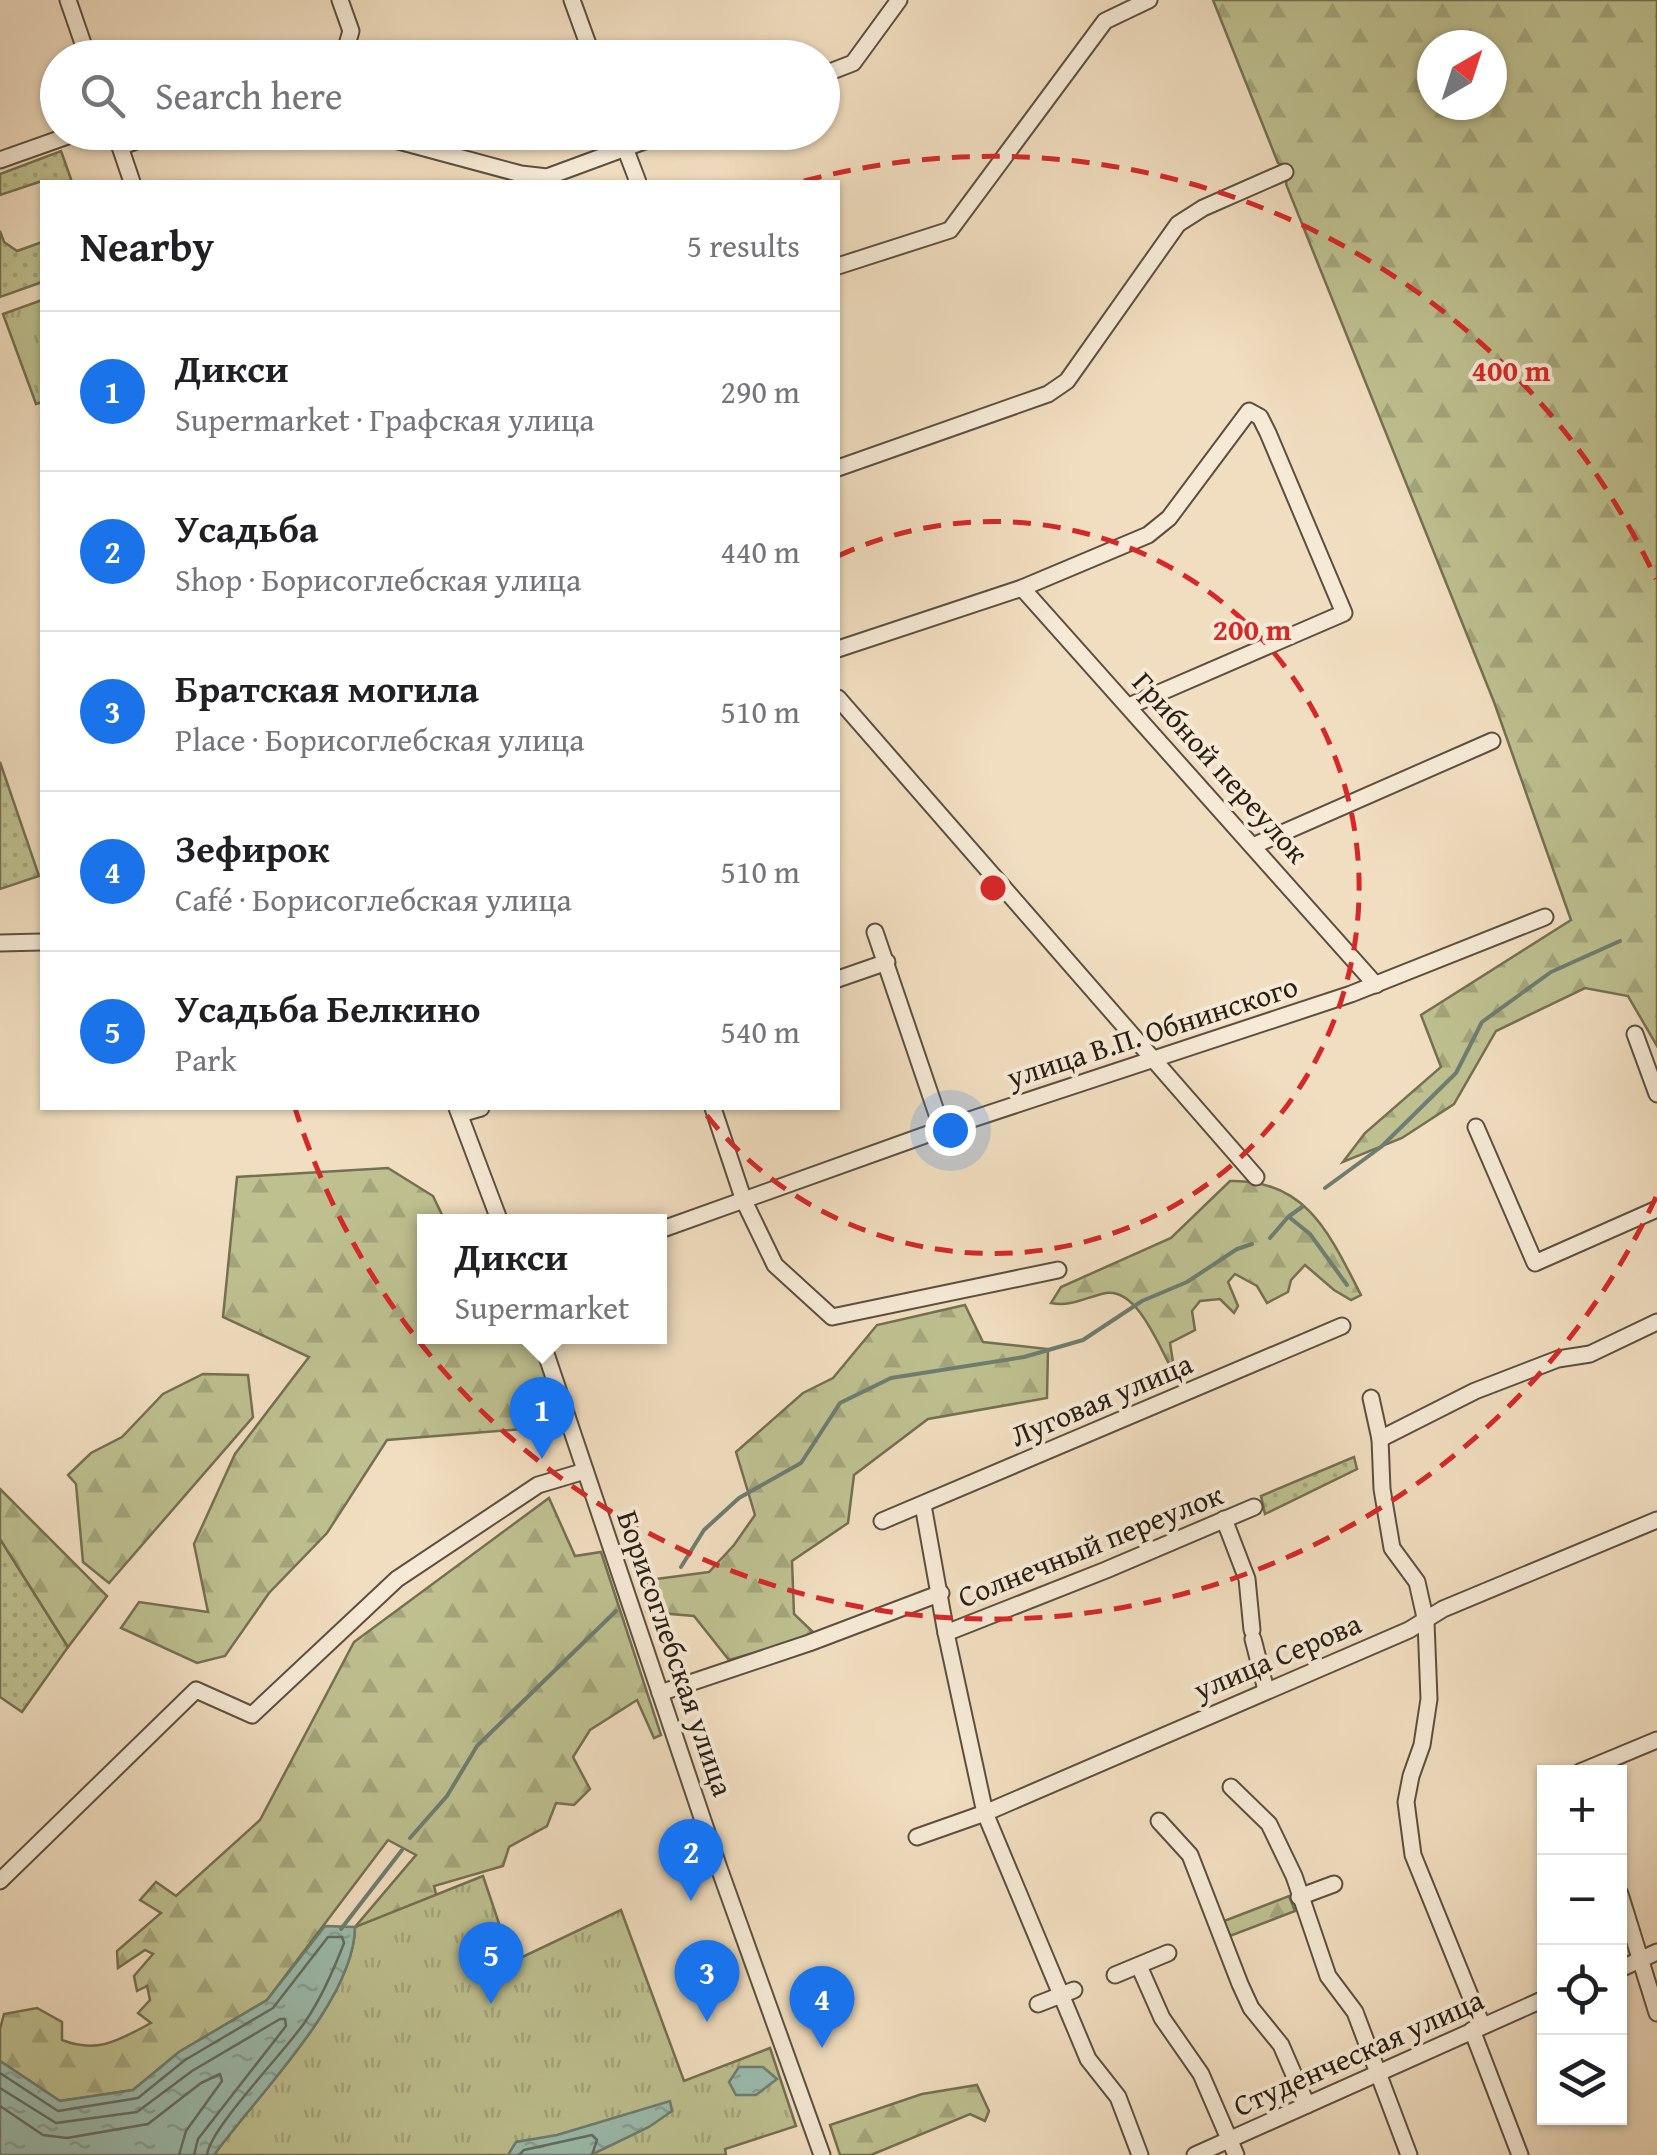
<!DOCTYPE html>
<html lang="en">
<head>
<meta charset="utf-8">
<style>
  :root { --surface:#fff; --page:#f2f2f2; --text:#202124; --muted:#757577; --line:#e0e0e0; --accent:#1a73e8 }
  body { margin:0; font-family:"Gentium Book Plus",serif; background:var(--page); color:var(--text) }
  .controls { position:absolute; right:30px; bottom:30px; display:grid; overflow:hidden; border-radius:0px; box-shadow:0 2px 8px #0004 }
  .controls button { width:90px; height:90px; display:grid; place-items:center; padding:0; border:0; border-bottom:2px solid var(--line); background:var(--surface); color:var(--text); font:50px sans-serif }
  .compass { position:absolute; left:1417px; top:30px; width:90px; height:90px; border-radius:50%; background:var(--surface); box-shadow:0 2px 8px #0004; rotate:39deg }
  .you { position:absolute; left:950px; top:1130px; width:35px; height:35px; margin:-25px; border:8px solid #fff; border-radius:50%; background:#1a73e8; box-shadow:0 0 0 15px #1a73e833 }
  .badge { display:grid; place-items:center; width:65px; height:65px; border-radius:50%; background:var(--accent); color:#fff; font-size:32px; font-weight:700 }
  .pin { position:absolute; translate:-50% -82px; filter:drop-shadow(0 2px 5px #0008) }
  .pin::after { content:''; position:absolute; top:52px; width:35px; height:30px; background:inherit; clip-path:polygon(0 0,100% 0,50% 100%) }
  .popup { position:absolute; left:417px; top:1214px; width:250px; height:130px; box-sizing:border-box; display:grid; place-content:center; border-radius:0px; background:var(--surface); filter:drop-shadow(0 2px 8px #0005); font-size:32px; white-space:nowrap; color:var(--muted) }
  .popup b { font-size:38px; color:var(--text) }
  .popup::after { content:''; position:absolute; left:50%; top:100%; margin-left:-20px; border:20px solid transparent; border-top-color:var(--surface) }
  .list { margin:0; padding:0; list-style:none }
  h2 { display:flex; justify-content:space-between; align-items:center; height:130px; margin:0; padding:0 40px; font-size:42px }
  h2 small { font-size:32px; font-weight:400; color:var(--muted) }
  .list li { display:grid; grid-template-columns:65px 1fr auto; gap:30px; align-items:center; box-sizing:border-box; height:160px; padding:0 40px; border-top:2px solid var(--line) }
  .list b { display:block; font-size:38px; white-space:nowrap }
  .list p { margin:0; font-size:32px; white-space:nowrap; color:var(--muted) }
  .list em { font-size:32px; font-style:normal; color:var(--muted) }
  .icon { flex:none; width:55px; height:55px; fill:none; stroke:currentColor; stroke-width:2; stroke-linecap:round; stroke-linejoin:round }
  .map { position:relative; flex:none; width:1657px; height:2155px; overflow:hidden }
  .search { position:absolute; background:var(--surface); box-shadow:0 2px 8px #0004; left:40px; top:40px; width:800px; height:110px; display:flex; align-items:center; gap:25px; box-sizing:border-box; padding:0 35px; border-radius:55px; color:var(--muted); font-size:38px }
  .panel { position:absolute; background:var(--surface); box-shadow:0 2px 8px #0004; left:40px; top:180px; width:800px; height:930px; border-radius:0px }
  .map>svg:first-child { display:block }
  .grass { fill:url(#grass-dots); stroke:#747052; stroke-width:2.5 }
  .forest { fill:url(#forest-firs); stroke:#747052; stroke-width:2.5; fill-rule:evenodd }
  .park { fill:url(#park-tufts); stroke:#747052; stroke-width:2.5 }
  .water { fill:url(#water-ripples); stroke:#6e7d71; stroke-width:2.5 }
  .lines { fill:none; stroke-linecap:round; stroke-linejoin:round }
  .shore { stroke:#626e62; stroke-width:2.5 }
  .stream { stroke:#6e7d71; stroke-width:4 }
  .minor-casing { stroke:#5c4f40; stroke-width:19 }
  .minor { stroke:#f6ead6; stroke-width:15 }
  .ring { fill:none; stroke:#d62828; stroke-width:5; stroke-dasharray:18 12 }
  .labels { text-anchor:middle; dominant-baseline:central; stroke-width:8; stroke-linejoin:round; paint-order:stroke }
  .street-label { font-size:30px; fill:#2a1f15; stroke:#f6ead6 }
  .centre { fill:#d62828; stroke:#f6ead6; stroke-width:5 }
  .ring-label { font-size:30px; text-anchor:middle; font-weight:bold; fill:#d62828; stroke:#f6ead6; stroke-width:8; stroke-linejoin:round; paint-order:stroke }
</style>
</head>
<body>
<div class="map">
<svg width="1657" height="2155" viewBox="0 0 1657 2155">
  <defs>
    <pattern id="grass-dots" width="8" height="8" patternUnits="userSpaceOnUse" patternTransform="scale(2.5)"><rect width="8" height="8" fill="#bec090"/><path d="M2 2h.1M6 6h.1" fill="none" stroke="#a3a57b" stroke-width="1.8" stroke-linecap="round"/></pattern>
    <pattern id="forest-firs" width="22" height="20" patternUnits="userSpaceOnUse" patternTransform="scale(2.5)"><rect width="22" height="20" fill="#bec090"/><path d="M5 1l3.5 6h-7zM16 11l3.5 6h-7z" fill="#a3a57b"/></pattern>
    <pattern id="park-tufts" width="24" height="20" patternUnits="userSpaceOnUse" patternTransform="scale(2.5)"><rect width="24" height="20" fill="#bec090"/><path d="M3 7l-1-3M5 7V3M7 7l1-3M15 17l-1-3M17 17v-4M19 17l1-3" fill="none" stroke="#a3a57b"/></pattern>
    <pattern id="water-ripples" width="26" height="14" patternUnits="userSpaceOnUse" patternTransform="scale(2.5)"><rect width="26" height="14" fill="#9bbcae"/><path d="M2 4q2-2 4 0t4 0M15 11q2-2 4 0t4 0" fill="none" stroke="#86a195"/></pattern>
  </defs>
  <rect width="100%" height="100%" fill="#f1dec0"/>
  <filter id="stains"><feTurbulence type="fractalNoise" baseFrequency=".002" numOctaves="4"/><feColorMatrix values="0 0 0 0 .2 0 0 0 0 .09 0 0 0 0 .02 0 0 0 .5 -.17"/></filter>
  <radialGradient id="worn" r=".72"><stop offset=".6" stop-color="#630" stop-opacity="0"/><stop offset="1" stop-color="#630" stop-opacity=".3"/></radialGradient>
  <g class="grass">
    <polygon points="61,151 72,182 42,181 0,195 0,174"/>
    <polygon points="0,231 4,242 17,251 42,242 42,282 0,297"/>
    <polygon points="0,762 39,876 0,889"/>
    <polygon points="1354,1457 1357,1469 1265,1514 1261,1496"/>
    <polygon points="0,1539 68,1647 22,1712 0,1697"/>
  </g>
  <g class="forest">
    <path d="M1213,0H1657V1046L1628,996L1585,988L1496,1031L1454,1104L1402,1138L1343,1162L1365,1133L1441,1067L1421,1015L1571,920L1494,702L1286,184L1289,169L1278,163ZM1432,45H1492V105H1432Z"/>
    <polygon points="388,1168 433,1196 445,1221 424,1222 424,1336 534,1337 561,1426 387,1440 327,1533 269,1593 225,1656 197,1663 121,1628 139,1602 208,1612 194,1544 235,1454 309,1357 223,1317 237,1177"/>
    <path d="M1230,1181C1307,1179 1330,1235 1361,1295L1351,1300L1334,1290L1305,1265L1291,1280L1288,1292L1267,1303L1257,1286L1235,1274L1228,1282L1238,1306L1234,1313L1220,1299L1200,1301L1192,1311L1195,1330L1170,1343L1175,1375C1161,1352 1139,1288 1106,1293C1086,1297 1072,1307 1051,1303L1061,1287L1171,1238Z"/>
    <polygon points="965,1305 983,1342 1048,1349 1047,1398 928,1419 854,1475 848,1523 792,1561 794,1614 816,1635 729,1660 694,1616 647,1612 648,1580 709,1572 734,1545 755,1515 736,1452 803,1393 833,1378 877,1325"/>
    <polygon points="203,1374 248,1375 253,1417 109,1583 83,1562 76,1484 68,1475 91,1453 122,1437 163,1394"/>
    <polygon points="0,1489 107,1596 68,1647 0,1539"/>
    <path d="M549,1498L575,1556L601,1552L661,1735L654,1738L637,1700L590,1730L573,1757L590,1789L574,1805L556,1803L547,1826L509,1847L503,1866L434,1886L445,1929L214,2155L315,2026L340,1982L355,1944V1927L416,1855L388,1840L267,2000L179,2052L133,2090L60,2101L0,2061V2029L4,2014L37,2008L62,2022V2040C98,2054 119,2040 151,2023L138,2013L150,2000L147,1986L137,1991L134,1976L153,1954L145,1950L118,1968L117,1951L161,1913L140,1900L156,1882L176,1896L260,1820L354,1642Z"/>
    <polygon points="1289,1896 1295,1911 1230,1936 1224,1921"/>
    <polygon points="977,2085 989,2111 985,2121 970,2114 871,2155 840,2155 830,2125 922,2094"/>
  </g>
  <g class="park">
    <polygon points="42,300 42,402 36,404 3,314"/>
    <path d="M483,1876L512,1962L621,1910L684,2081L770,2048L796,2126L725,2149L726,2155H214C257,2095 354,2001 355,1927Z"/>
  </g>
  <g class="water">
    <path d="M325,1926L355,1927C354,2001 257,2095 214,2155H0V2061L60,2101L133,2090L179,2052L267,2000Z"/>
    <polygon points="739,2067 763,2067 777,2079 756,2095 736,2095 729,2082"/>
    <polygon points="670,2101 672,2111 649,2127 591,2155 508,2155 516,2142 557,2135"/>
  </g>
  <g class="lines">
    <g class="shore">
      <path d="M0,2073L58,2111L138,2098L185,2060L273,2008L328,1937H342L344,1943C334,1969 323,1995 307,2019C288,2049 210,2127 207,2155"/>
      <polyline points="0,2088 56,2123 137,2112 192,2071 280,2019 285,2019 286,2026 198,2139 194,2155"/>
      <polyline points="0,2106 43,2135 67,2138 148,2124 201,2083 220,2074 222,2081 186,2131 179,2155"/>
      <polyline points="519,2155 524,2150 592,2135 597,2140 592,2155"/>
    </g>
    <g class="stream">
      <polyline points="1325,1188 1381,1147 1456,1073 1482,1022 1551,972 1620,941"/>
      <polyline points="1289,1217 1310,1234 1347,1285"/>
      <polyline points="1270,1238 1288,1217 1302,1207"/>
      <polyline points="681,1567 704,1530 739,1498 801,1463 840,1403 891,1378 1024,1357 1083,1340 1142,1301 1187,1282 1237,1249 1252,1244"/>
      <polyline points="410,1838 447,1796 477,1746 616,1611"/>
      <polyline points="341,1929 402,1850"/>
    </g>
    <defs>
      <g id="minor">
        <polyline points="68,0 88,58"/>
        <polyline points="340,0 351,31 343,58"/>
        <polyline points="572,0 593,58"/>
        <polyline points="822,75 853,63 899,0"/>
        <polyline points="115,132 132,182"/>
        <polyline points="365,132 521,174 547,177 669,132"/>
        <polyline points="619,132 638,182"/>
        <polyline points="120,147 160,132"/>
        <polyline points="0,160 79,132"/>
        <polyline points="838,266 950,230 1105,21 1149,0"/>
        <polyline points="838,468 1048,394 1067,381 1178,224 1203,208 1285,172"/>
        <polyline points="1022,588 1376,985"/>
        <polyline points="838,649 1022,588 1148,535 1169,518 1249,411 1260,417 1268,433 1344,613 1129,706"/>
        <polyline points="838,698 1256,1177"/>
        <polyline points="1255,845 1492,741"/>
        <polyline points="875,932 942,1129"/>
        <polyline points="0,943 42,942"/>
        <polyline points="838,979 887,962"/>
        <polyline points="1635,1034 1657,1094"/>
        <polyline points="457,1108 500,1222"/>
        <polyline points="713,1108 744,1201 775,1265 832,1317 1058,1270"/>
        <polyline points="460,1114 481,1108"/>
        <polyline points="1476,1127 1535,1263 1657,1209"/>
        <polyline points="660,1230 942,1129 1351,994 1545,917"/>
        <polyline points="540,1336 719,1868 822,2155"/>
        <polyline points="1371,1398 1380,1439 1382,1489 1392,1548 1417,1582 1426,1622 1429,1699 1422,1745 1411,1776 1406,1802 1413,1855 1482,2025"/>
        <polyline points="1380,1439 1475,1391 1558,1359 1590,1354 1657,1322"/>
        <polyline points="923,1505 946,1633 985,1813 1088,2059 1118,2097 1140,2155"/>
        <polyline points="1224,1519 1247,1579 1252,1630"/>
        <polyline points="882,1521 1342,1326"/>
        <polyline points="946,1633 1106,1570 1254,1507"/>
        <polyline points="1253,1639 1266,1690"/>
        <polyline points="660,1693 809,1643 941,1593"/>
        <polyline points="1580,1772 1657,1740"/>
        <polyline points="1231,1787 1269,1824 1294,1876 1328,1976 1355,2012 1409,2155"/>
        <polyline points="1159,1821 1190,1855 1240,1984 1251,2008 1281,2045 1307,2105"/>
        <polyline points="917,1837 985,1813 1409,1630 1443,1609 1657,1520"/>
        <polyline points="0,1881 196,1690 252,1715 397,1579 538,1485 585,1471"/>
        <polyline points="1620,1894 1657,2013"/>
        <polyline points="1299,1897 1334,1884"/>
        <polyline points="1139,1966 1162,2018 1201,2074 1236,2155"/>
        <polyline points="1620,1969 1657,1952"/>
        <polyline points="1115,1975 1168,1953"/>
        <polyline points="1038,2004 1074,1990"/>
        <polyline points="1472,2030 1520,2155"/>
        <polyline points="1195,2155 1544,1999"/>
      </g>
    </defs>
    <use href="#minor" class="minor-casing"/>
    <use href="#minor" class="minor"/>
  </g>
  <g class="ring">
    <path d="M838 556A366 366 0 1 1 701 1108"/>
    <path d="M1656 1197A732 732 0 0 1 295 1108M804 181A732 732 0 0 1 1656 579"/>
  </g>
  <g class="labels">
    <g class="street-label">
      <text transform="translate(1221 767) rotate(48)">Грибной переулок</text>
      <text transform="translate(1152 1031) rotate(-18)">улица В.П. Обнинского</text>
      <text transform="translate(1101 1399) rotate(-23)">Луговая улица</text>
      <text transform="translate(1090 1545) rotate(-22)">Солнечный переулок</text>
      <text transform="translate(676 1653) rotate(71)">Борисоглебская улица</text>
      <text transform="translate(1277 1656) rotate(-23)">улица Серова</text>
      <text transform="translate(1358 2052) rotate(-24)">Студенческая улица</text>
    </g>
  </g>
  <circle cx="993" cy="888" r="15" class="centre"/>
  <g class="ring-label">
    <text x="1511" y="381">400 m</text>
    <text x="1252" y="640">200 m</text>
  </g>
  <rect width="100%" height="100%" filter="url(#stains)"/>
  <rect width="100%" height="100%" fill="url(#worn)"/>
</svg>
<div class="controls">
<button>+</button>
<button>−</button>
<button><svg class="icon" aria-label="locate" viewBox="0 0 24 24"><circle cx="12" cy="12" r="6"/><path d="M12 2v4M12 18v4M2 12h4M18 12h4"/></svg></button>
<button><svg class="icon" aria-label="layers" viewBox="0 0 24 24"><path d="M12 4l9 5-9 5-9-5zM3 14l9 5 9-5"/></svg></button>
</div>
<svg class="compass" viewBox="-18 -18 36 36"><path d="M0-13l5 13h-10z" fill="#e53935"/><path d="M0 13l5-13h-10z" fill="#757577"/></svg>
<div class="you"></div>
<div class="pin badge" style="left:542px;top:1459px">1</div>
<div class="popup"><b>Дикси</b>Supermarket</div>
<div class="pin badge" style="left:691px;top:1901px">2</div>
<div class="pin badge" style="left:707px;top:2022px">3</div>
<div class="pin badge" style="left:822px;top:2048px">4</div>
<div class="pin badge" style="left:491px;top:2004px">5</div>
<div class="search"><svg class="icon" aria-label="search" viewBox="0 0 24 24"><circle cx="10" cy="10" r="6"/><path d="M15 15l6 6"/></svg>Search here</div>
<section class="panel">
<h2>Nearby<small>5 results</small></h2>
<ul class="list">
<li><span class="badge">1</span><div><b>Дикси</b><p>Supermarket · Графская улица</p></div><em>290 m</em></li>
<li><span class="badge">2</span><div><b>Усадьба</b><p>Shop · Борисоглебская улица</p></div><em>440 m</em></li>
<li><span class="badge">3</span><div><b>Братская могила</b><p>Place · Борисоглебская улица</p></div><em>510 m</em></li>
<li><span class="badge">4</span><div><b>Зефирок</b><p>Café · Борисоглебская улица</p></div><em>510 m</em></li>
<li><span class="badge">5</span><div><b>Усадьба Белкино</b><p>Park</p></div><em>540 m</em></li>
</ul>
</section>
</div>
</body>
</html>
